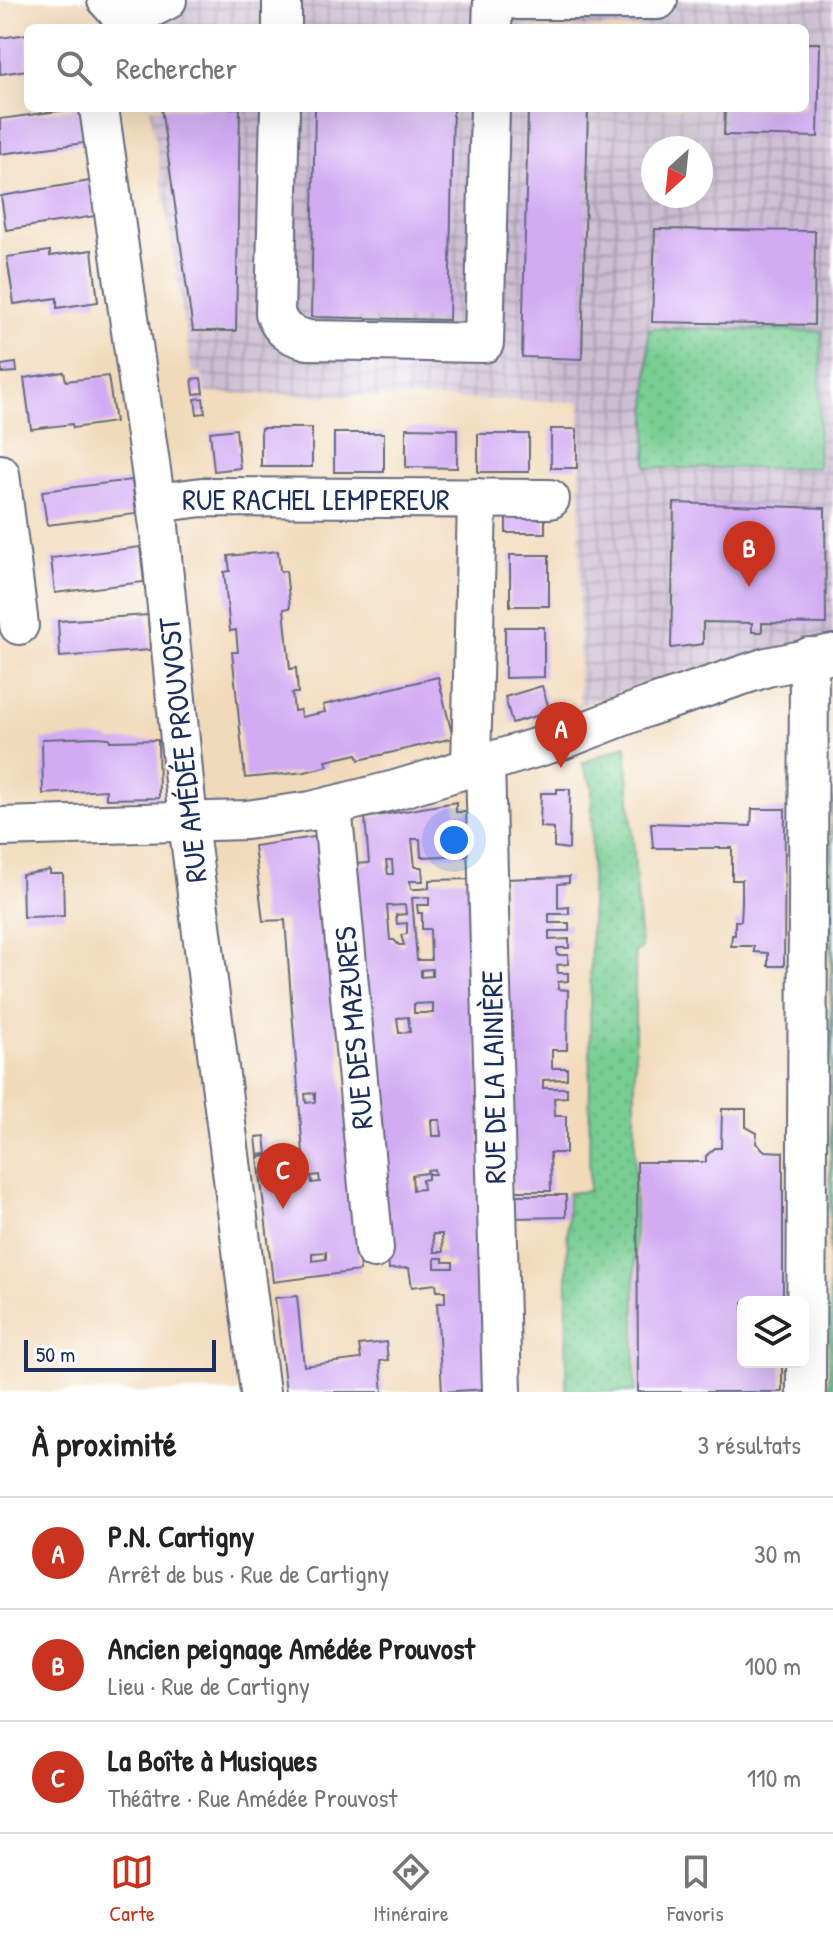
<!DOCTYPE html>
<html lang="fr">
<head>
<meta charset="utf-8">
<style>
  :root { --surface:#fff; --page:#f2f2f2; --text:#222; --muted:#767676; --line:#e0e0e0; --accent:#c8321e }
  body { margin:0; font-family:"Patrick Hand",sans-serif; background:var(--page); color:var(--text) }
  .controls { position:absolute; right:24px; bottom:24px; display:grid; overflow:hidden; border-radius:12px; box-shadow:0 8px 32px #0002 }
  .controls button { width:72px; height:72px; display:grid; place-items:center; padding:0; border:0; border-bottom:2px solid var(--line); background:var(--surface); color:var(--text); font:40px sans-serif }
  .compass { position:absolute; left:641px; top:136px; width:72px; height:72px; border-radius:50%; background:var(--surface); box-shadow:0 8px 32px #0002; rotate:207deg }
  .scale { position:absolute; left:24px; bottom:20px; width:192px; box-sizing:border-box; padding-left:8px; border:4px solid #1b2f5e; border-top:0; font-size:22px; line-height:28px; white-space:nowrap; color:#1b2f5e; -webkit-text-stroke:6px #fff; paint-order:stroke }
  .you { position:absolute; left:454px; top:840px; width:28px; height:28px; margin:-20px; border:6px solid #fff; border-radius:50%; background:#1a73e8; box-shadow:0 0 0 12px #1a73e833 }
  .badge { display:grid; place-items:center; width:52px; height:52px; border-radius:50%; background:var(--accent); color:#fff; font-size:26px; font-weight:700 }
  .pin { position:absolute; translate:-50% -66px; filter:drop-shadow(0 2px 4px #0008) }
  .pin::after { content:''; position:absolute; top:42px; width:28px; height:24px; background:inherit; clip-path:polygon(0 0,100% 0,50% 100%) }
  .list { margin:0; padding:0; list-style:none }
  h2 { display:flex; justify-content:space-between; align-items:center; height:104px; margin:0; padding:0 32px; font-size:34px }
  h2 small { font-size:26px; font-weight:400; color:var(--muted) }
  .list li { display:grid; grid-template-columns:52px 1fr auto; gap:24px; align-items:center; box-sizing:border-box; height:112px; padding:0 32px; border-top:2px solid var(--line) }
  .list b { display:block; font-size:30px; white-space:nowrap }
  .list p { margin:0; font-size:26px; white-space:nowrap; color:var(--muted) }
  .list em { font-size:26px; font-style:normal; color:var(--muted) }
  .icon { flex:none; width:44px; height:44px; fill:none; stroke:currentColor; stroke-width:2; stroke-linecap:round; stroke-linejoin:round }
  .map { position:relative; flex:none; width:833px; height:1392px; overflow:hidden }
  .search { position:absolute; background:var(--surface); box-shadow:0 8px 32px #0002; left:24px; right:24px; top:24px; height:88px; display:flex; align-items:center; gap:20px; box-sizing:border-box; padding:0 28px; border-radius:12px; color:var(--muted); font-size:30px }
  .sheet { height:440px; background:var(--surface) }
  nav { display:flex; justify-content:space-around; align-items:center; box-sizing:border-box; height:112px; border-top:2px solid var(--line); background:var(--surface); font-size:22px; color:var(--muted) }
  nav a { display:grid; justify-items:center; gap:4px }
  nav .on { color:var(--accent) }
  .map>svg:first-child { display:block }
  .industrial { fill:url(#industrial-grid); fill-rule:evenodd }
  .grass { fill:url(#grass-dots); stroke:#497e78; stroke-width:2 }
  .building { fill:#d2abf3; fill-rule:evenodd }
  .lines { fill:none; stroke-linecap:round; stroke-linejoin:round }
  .minor-casing { stroke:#666b7e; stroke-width:42 }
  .minor { stroke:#fff; stroke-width:38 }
  .labels { text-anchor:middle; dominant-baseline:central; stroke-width:6; stroke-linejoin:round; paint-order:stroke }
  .street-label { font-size:30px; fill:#1b2f5e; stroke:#fff }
</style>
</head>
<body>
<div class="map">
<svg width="833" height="1392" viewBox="0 0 833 1392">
  <defs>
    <pattern id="industrial-grid" width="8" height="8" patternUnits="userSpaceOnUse" patternTransform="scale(2)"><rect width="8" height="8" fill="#cdbed2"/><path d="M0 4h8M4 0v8" fill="none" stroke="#a69bae"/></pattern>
    <pattern id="grass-dots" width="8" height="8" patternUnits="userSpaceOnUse" patternTransform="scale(2)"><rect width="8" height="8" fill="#77cd92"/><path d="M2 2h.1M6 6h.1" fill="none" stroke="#66b080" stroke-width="1.8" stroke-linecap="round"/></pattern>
  </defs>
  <rect width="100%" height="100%" fill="#fff"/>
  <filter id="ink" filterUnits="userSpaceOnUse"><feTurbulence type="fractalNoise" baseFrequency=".0125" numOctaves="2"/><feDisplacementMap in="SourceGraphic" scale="16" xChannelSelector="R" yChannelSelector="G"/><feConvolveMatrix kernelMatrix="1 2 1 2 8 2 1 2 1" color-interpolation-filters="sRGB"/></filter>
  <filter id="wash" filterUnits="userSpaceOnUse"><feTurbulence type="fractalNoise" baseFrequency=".006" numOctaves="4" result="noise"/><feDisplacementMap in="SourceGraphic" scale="32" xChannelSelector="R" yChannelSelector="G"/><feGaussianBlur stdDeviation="1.8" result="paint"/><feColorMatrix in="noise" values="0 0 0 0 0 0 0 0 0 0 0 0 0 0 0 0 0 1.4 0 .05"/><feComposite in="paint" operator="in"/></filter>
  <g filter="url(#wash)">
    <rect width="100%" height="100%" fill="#f1daba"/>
    <path class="industrial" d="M119,0H833V637L671,675L579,706L580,402L205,393L202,373H192L150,108H805V28H131ZM653,148H701V196H653Z"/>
    <g class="grass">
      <polygon points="649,328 822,331 818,468 646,468"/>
      <polygon points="626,745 641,950 635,951 635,1392 566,1392 568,1193 589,1191 592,786 582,763"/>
      <polygon points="832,798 833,798 833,1392 829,1392"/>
    </g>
    <g id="blocks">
      <g class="building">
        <polygon points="28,34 28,70 0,74 0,38"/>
        <polygon points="805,43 820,43 818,137 724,135 725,108 805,108"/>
        <polygon points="80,108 84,143 0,154 0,119"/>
        <polygon points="161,108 240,108 236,331 193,331"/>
        <polygon points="315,108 453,108 449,320 311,317"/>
        <polygon points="528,108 588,108 582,359 522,357"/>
        <polygon points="90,181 95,216 6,230 1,196"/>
        <polygon points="655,229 815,231 814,325 652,322"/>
        <polygon points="92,250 98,302 57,308 57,298 14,304 7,257 50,251 50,256"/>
        <polygon points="16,363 17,372 2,373 1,365"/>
        <polygon points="64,372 66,381 108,376 115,422 73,428 72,424 31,429 24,378"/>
        <polygon points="201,378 203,393 194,394 192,379"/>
        <polygon points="203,398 205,413 197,414 195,399"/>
        <rect x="261" y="428" width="51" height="39"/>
        <polygon points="406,428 457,429 457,468 406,467"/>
        <polygon points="236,429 240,468 214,471 210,432"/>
        <rect x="551" y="429" width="26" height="39"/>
        <rect x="334" y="433" width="50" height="39"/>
        <rect x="478" y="434" width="51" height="38"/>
        <polygon points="132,480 136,514 47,525 42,491"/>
        <polygon points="674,503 825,508 826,624 762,623 762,632 752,632 752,623 703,622 703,644 671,648"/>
        <rect x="506" y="507" width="39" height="26"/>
        <polygon points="140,547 144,582 55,593 51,558"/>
        <polygon points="278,551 280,571 286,571 290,608 284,609 290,669 296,668 298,693 292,693 294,711 300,710 301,717 325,712 323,705 438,677 453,738 359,760 357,754 326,761 328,766 305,772 245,778 232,652 238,652 236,630 230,631 224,572 230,571 228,556"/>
        <rect x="510" y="555" width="39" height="51"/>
        <polygon points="148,615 150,650 60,657 58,621"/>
        <polygon points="505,627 544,627 544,677 505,678"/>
        <polygon points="542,686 550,712 512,723 505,697"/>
        <polygon points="95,737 109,738 110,741 158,740 159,798 106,799 106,790 43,794 42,739"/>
        <polygon points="557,789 570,789 569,849 554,847 554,828 540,827 541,793 557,793"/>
        <path d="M456,802V812H471L472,855L421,857L420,839H412L415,867H422L423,881H410L411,889H419L429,888V880L473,879L486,1389L442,1392L437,1303H445V1291H437L436,1284L412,1287L409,1268L389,1269L353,864L369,863L365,818ZM386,861H392L393,874H388ZM429,897V905H417L418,913H422V929H430L431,960H417L412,898ZM405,905L406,914L396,915L397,924L407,923V934L401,935L404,945H399L394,940H390L387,906ZM432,969V976L421,977V970ZM433,1003V1013H414V1004ZM408,1017L410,1032L399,1033L397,1018ZM431,1120H440L441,1136H432ZM434,1169L435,1174H428V1179L422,1180L423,1189L413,1190L412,1175L428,1173L427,1170ZM433,1234H442L443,1252H434ZM435,1258H443V1262H453V1268H435Z"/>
        <polygon points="752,809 785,809 784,966 768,966 768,953 754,952 754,946 731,946 732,935 735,935 735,921 741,921 742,904 742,880 732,880 732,848 653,848 651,823 751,826"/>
        <path d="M314,837L320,843L360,1271L273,1282L258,1157L303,1153L285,920L263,921L254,846ZM315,1093V1102L306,1103L305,1094ZM319,1175L320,1182L312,1183L311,1176ZM326,1252V1259L312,1261V1253Z"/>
        <polygon points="50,870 50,874 63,874 64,916 23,917 22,875"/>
        <polygon points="569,877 569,883 558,884 558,908 569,907 569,914 549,914 549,923 569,923 569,931 549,931 549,940 569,939 569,948 557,948 557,955 568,955 568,964 557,965 558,973 568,973 568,981 558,982 558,989 568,990 567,1050 552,1050 552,1068 567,1068 567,1079 543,1080 543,1088 567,1088 567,1097 554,1098 555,1116 566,1116 566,1153 550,1153 551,1191 512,1191 504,879"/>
        <polygon points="722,1109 746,1109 746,1127 757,1133 756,1143 765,1151 783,1152 783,1302 743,1302 743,1362 782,1362 782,1392 638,1392 637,1162 706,1162 706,1156 715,1148 721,1148"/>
        <polygon points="265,1136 267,1154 258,1155 256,1137"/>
        <polygon points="512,1195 566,1195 566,1217 512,1218"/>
        <polygon points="297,1296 304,1366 361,1359 359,1345 386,1342 388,1360 380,1361 383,1392 286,1392 275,1298"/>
      </g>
    </g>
  </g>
  <g filter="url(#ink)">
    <use href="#blocks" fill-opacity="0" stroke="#666b7e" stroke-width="2"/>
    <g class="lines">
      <defs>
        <g id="minor">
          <polyline points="107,0 129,24"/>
          <polyline points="517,0 658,0"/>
          <polyline points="125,28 145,11 167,0"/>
          <polyline points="282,28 282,0"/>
          <polyline points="492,28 493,0"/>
          <polyline points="99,108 159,526 188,822 260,1392"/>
          <path d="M280,108L275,313C281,331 290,335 308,340L484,343L490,108"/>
          <polyline points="0,474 19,625"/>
          <polyline points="156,503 202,497 550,499"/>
          <polyline points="485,763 502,1392"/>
          <polyline points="471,767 477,498"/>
          <polyline points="332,806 374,1249"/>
          <polyline points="0,827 246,820 311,811 395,790 562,740 647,707 767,667 833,654"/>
          <polyline points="806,1392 809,657"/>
        </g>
      </defs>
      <use href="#minor" class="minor-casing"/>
      <use href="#minor" class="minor"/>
    </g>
  </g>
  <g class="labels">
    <g class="street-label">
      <text x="316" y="499">RUE RACHEL LEMPEREUR</text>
      <text transform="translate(182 750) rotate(-96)">RUE AMÉDÉE PROUVOST</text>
      <text transform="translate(353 1028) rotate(-95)">RUE DES MAZURES</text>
      <text transform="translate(493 1077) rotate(-91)">RUE DE LA LAINIÈRE</text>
    </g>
  </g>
</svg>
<div class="controls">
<button><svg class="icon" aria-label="layers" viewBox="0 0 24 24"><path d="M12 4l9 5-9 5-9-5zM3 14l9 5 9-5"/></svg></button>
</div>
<svg class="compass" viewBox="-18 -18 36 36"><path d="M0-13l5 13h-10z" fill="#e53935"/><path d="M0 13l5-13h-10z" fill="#767676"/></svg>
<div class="scale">50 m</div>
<div class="you"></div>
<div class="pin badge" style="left:561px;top:768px">A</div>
<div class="pin badge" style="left:749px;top:587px">B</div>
<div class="pin badge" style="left:283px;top:1209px">C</div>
<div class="search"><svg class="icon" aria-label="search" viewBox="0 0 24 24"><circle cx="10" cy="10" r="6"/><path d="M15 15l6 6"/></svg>Rechercher</div>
</div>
<section class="sheet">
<h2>À proximité<small>3 résultats</small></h2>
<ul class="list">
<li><span class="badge">A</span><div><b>P.N. Cartigny</b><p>Arrêt de bus · Rue de Cartigny</p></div><em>30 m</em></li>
<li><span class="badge">B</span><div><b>Ancien peignage Amédée Prouvost</b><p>Lieu · Rue de Cartigny</p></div><em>100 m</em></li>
<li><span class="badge">C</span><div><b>La Boîte à Musiques</b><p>Théâtre · Rue Amédée Prouvost</p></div><em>110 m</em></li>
</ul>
</section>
<nav>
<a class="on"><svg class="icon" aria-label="map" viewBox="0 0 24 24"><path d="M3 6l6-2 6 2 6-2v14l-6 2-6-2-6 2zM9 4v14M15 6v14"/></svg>Carte</a>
<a><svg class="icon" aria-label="directions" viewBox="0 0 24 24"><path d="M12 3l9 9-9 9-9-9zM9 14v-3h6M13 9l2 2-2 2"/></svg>Itinéraire</a>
<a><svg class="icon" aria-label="saved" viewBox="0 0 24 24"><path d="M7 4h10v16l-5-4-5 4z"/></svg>Favoris</a>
</nav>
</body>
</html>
